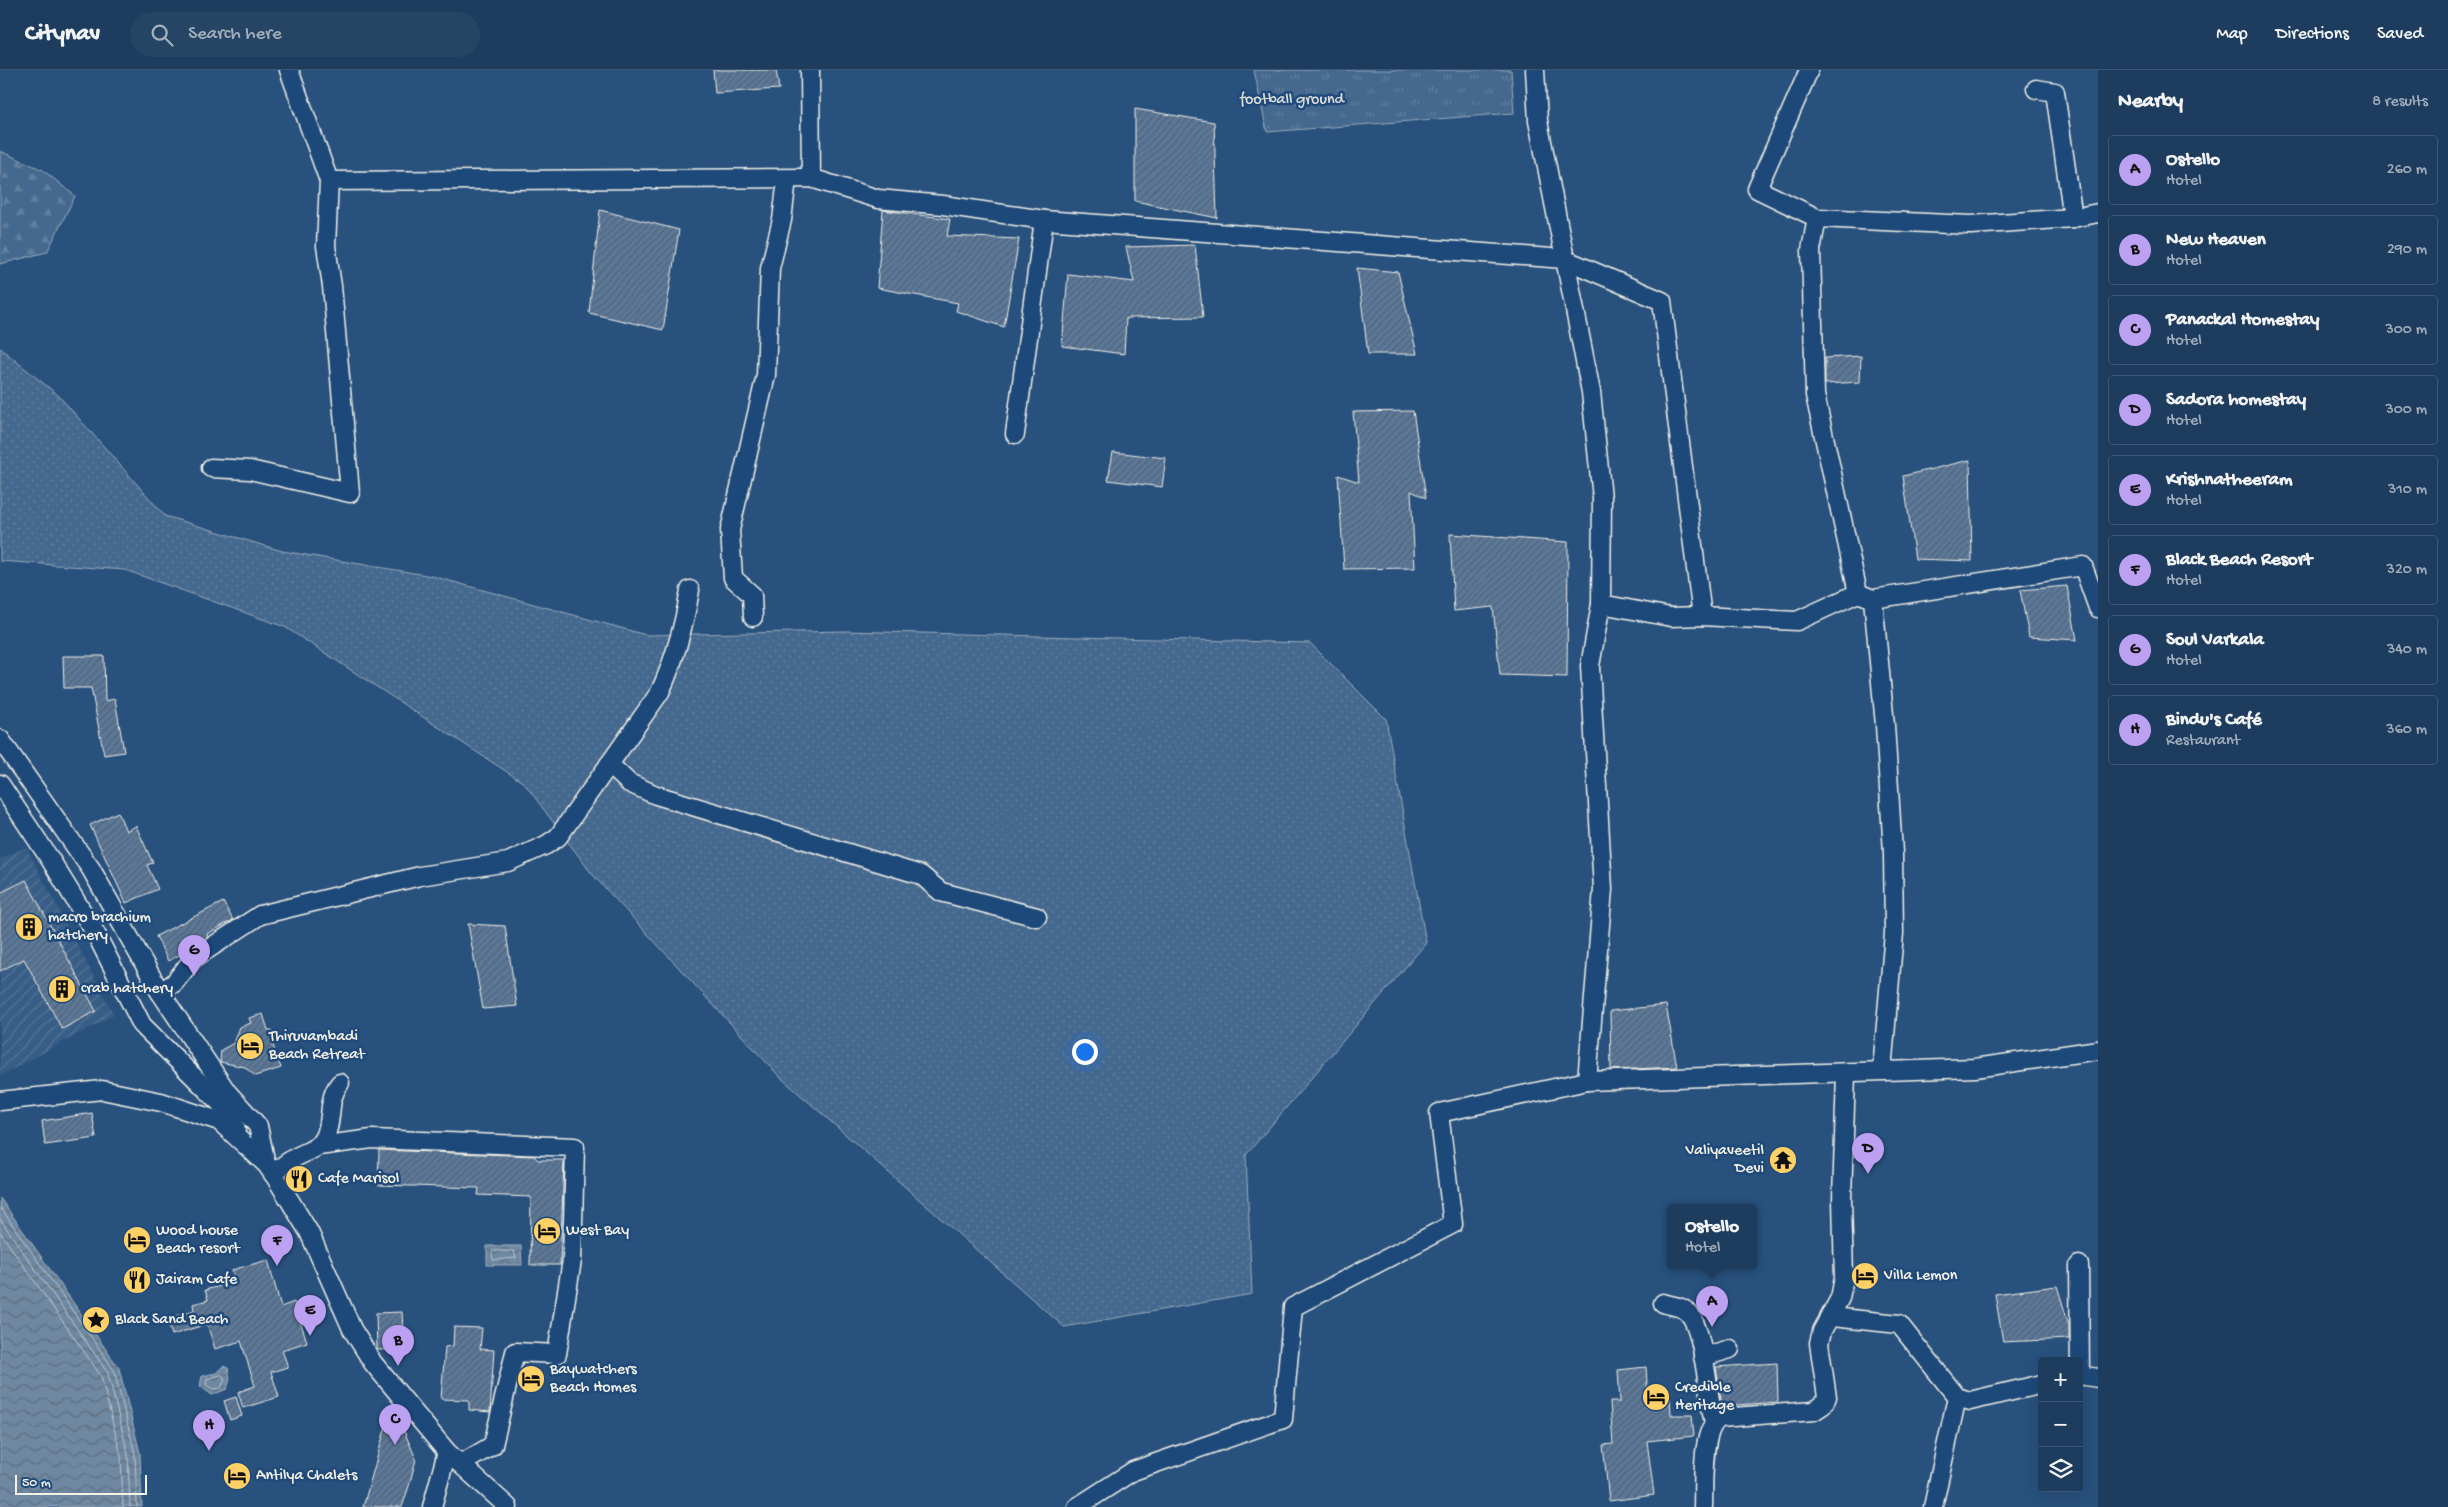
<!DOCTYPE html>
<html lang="en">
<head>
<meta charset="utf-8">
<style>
  :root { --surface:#1e3d5e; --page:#264464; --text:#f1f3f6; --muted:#a1aebc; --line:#3c5673; --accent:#bca0f2 }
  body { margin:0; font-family:"Gochi Hand",sans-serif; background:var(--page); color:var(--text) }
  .controls { position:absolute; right:15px; bottom:15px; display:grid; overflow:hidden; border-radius:5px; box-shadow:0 5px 20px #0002 }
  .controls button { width:45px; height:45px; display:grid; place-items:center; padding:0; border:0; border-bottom:1px solid var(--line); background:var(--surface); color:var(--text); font:25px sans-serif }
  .scale { position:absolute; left:15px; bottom:12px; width:132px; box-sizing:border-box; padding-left:5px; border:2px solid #f4f1e8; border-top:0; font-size:14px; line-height:18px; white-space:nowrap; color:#f4f1e8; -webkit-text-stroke:4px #1f4a7a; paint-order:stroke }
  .you { position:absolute; left:1084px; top:981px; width:18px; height:18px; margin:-12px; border:4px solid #fff; border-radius:50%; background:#1a73e8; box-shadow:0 0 0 8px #1a73e833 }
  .badge { display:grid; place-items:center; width:32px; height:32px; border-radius:50%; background:var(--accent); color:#111; font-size:16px; font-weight:700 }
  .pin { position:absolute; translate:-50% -41px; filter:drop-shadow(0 1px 2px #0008) }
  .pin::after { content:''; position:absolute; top:26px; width:18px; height:15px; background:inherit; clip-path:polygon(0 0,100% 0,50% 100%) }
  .popup { position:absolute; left:1667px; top:1134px; width:90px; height:65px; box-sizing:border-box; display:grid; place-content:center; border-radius:5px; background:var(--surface); filter:drop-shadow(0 1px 4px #0005); font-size:16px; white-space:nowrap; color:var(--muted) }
  .popup b { font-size:19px; color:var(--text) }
  .popup::after { content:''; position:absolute; left:50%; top:100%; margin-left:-10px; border:10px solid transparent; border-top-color:var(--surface) }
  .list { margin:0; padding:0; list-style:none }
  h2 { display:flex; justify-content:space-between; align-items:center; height:65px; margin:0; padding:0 20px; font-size:21px }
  h2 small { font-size:16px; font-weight:400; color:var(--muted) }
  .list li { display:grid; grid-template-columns:32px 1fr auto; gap:15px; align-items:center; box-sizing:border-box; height:70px; margin:0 10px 10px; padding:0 10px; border:1px solid var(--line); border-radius:5px }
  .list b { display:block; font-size:19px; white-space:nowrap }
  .list p { margin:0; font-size:16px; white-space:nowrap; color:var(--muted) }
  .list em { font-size:16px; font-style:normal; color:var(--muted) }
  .icon { flex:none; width:28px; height:28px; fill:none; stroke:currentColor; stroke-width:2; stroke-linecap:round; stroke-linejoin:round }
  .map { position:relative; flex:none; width:2098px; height:1437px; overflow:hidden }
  header { display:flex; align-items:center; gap:30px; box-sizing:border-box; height:70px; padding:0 25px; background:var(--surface); border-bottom:1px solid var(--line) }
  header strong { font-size:24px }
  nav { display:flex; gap:28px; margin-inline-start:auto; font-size:18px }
  .search { width:350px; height:45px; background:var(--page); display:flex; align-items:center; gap:12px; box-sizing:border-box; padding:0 18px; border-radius:28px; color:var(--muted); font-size:19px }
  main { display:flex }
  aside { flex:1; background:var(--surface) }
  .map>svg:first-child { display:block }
  .industrial { fill:url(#industrial-furrows) }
  .grass { fill:url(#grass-dots); stroke:#9cacbb }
  .forest { fill:url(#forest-firs); stroke:#9cacbb }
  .park { fill:url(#park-tufts); stroke:#9cacbb }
  .water { fill:url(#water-waves); stroke:#a4b2be }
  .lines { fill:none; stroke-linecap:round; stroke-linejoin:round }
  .shore { stroke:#bec7cc; stroke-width:1 }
  .building { fill:url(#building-hatch); stroke:#f4f1e8 }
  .minor-casing { stroke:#f4f1e8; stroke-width:21 }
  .minor { stroke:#1f4a7a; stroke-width:18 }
  .labels { text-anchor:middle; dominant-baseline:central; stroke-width:5; stroke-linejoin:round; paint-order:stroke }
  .park-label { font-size:16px; fill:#dadcda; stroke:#1f4a7a }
  .poi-label { font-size:16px; fill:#f4f1e8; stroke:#1f4a7a; text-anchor:start }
</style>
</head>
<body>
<header>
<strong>Citynav</strong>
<div class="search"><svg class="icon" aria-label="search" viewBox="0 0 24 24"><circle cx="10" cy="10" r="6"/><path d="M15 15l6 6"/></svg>Search here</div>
<nav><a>Map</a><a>Directions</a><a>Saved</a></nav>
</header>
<main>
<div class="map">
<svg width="2098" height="1437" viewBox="0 0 2098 1437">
  <defs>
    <pattern id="industrial-furrows" width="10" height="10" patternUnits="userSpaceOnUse" patternTransform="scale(1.25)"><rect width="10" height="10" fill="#375d86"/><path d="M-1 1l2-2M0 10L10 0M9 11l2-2" fill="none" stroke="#557597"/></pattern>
    <pattern id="grass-dots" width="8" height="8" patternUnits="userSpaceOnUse" patternTransform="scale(1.25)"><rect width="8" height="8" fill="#45688e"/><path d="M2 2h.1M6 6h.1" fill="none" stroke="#607e9e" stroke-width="1.8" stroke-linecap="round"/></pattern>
    <pattern id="forest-firs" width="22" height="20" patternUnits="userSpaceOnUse" patternTransform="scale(1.25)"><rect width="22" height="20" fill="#45688e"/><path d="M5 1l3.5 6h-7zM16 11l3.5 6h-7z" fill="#607e9e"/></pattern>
    <pattern id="park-tufts" width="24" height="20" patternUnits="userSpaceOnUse" patternTransform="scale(1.25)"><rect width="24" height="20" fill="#45688e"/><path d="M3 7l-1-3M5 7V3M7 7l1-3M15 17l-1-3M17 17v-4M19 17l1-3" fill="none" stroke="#607e9e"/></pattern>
    <pattern id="water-waves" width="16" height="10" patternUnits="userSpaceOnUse" patternTransform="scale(1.25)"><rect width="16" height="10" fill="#6e88a2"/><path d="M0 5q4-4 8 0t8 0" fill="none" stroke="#5f6e7d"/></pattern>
    <pattern id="building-hatch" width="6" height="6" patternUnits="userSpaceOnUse" patternTransform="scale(1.25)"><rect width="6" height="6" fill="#5b7899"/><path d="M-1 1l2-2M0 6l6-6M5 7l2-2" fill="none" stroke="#536274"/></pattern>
  </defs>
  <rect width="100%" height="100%" fill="#28517e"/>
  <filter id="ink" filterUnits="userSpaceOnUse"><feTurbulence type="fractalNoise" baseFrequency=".02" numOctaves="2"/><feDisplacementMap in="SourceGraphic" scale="10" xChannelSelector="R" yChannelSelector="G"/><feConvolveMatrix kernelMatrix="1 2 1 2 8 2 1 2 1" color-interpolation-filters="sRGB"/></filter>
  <g filter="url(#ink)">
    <polygon class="industrial" points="26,777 114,945 0,1006 0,789"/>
    <polygon class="grass" points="0,278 59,326 165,446 282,481 432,506 646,565 845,561 1310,573 1386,649 1426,873 1246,1085 1252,1224 1064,1257 779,1006 592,804 524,713 285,557 125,500 0,491"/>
    <polygon class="forest" points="0,81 43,100 75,126 47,182 0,194"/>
    <polygon class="park" points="1254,0 1511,0 1514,43 1267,62"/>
    <g class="water">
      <polygon points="0,1128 119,1298 140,1383 142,1437 0,1437"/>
      <polygon points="487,1176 521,1176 522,1195 487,1195"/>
      <polygon points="223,1296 228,1298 230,1309 227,1319 212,1325 200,1316 202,1306 216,1303"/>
    </g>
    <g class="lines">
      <g class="shore">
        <polyline points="0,1137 114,1300 135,1384 137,1437"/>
        <polyline points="0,1149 108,1303 128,1384 130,1437"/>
        <polyline points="0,1162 101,1306 121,1386 123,1437"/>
        <polygon points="494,1181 514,1181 516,1188 493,1190 492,1183"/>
        <polygon points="222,1305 225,1309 221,1318 213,1319 206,1315 207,1309"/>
      </g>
    </g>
    <g class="building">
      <polygon points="713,0 776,0 779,19 715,23"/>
      <polygon points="1135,39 1214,52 1217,148 1135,131"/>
      <polygon points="600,140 679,160 663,260 589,243"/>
      <polygon points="883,140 950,149 947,166 1019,169 1004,257 956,241 958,233 877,218"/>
      <polygon points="1195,175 1203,247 1126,248 1124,284 1062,276 1068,204 1134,212 1126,177"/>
      <polygon points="1357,198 1398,202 1417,284 1368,284"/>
      <polygon points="1861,286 1860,312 1825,314 1825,288"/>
      <polygon points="1413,341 1426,428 1411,421 1415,498 1344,499 1338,405 1359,412 1353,342"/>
      <polygon points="1113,382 1166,388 1162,417 1108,410"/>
      <polygon points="1970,390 1972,491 1915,489 1903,406"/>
      <polygon points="1450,464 1568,472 1567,607 1500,605 1493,537 1454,541"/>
      <polygon points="2067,516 2077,570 2029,567 2020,520"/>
      <polygon points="63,586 104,586 105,631 115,629 124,682 104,685 91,618 64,618"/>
      <polygon points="118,742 126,761 136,756 153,793 147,795 158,819 126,833 90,755"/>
      <polygon points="26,810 96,941 62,959 24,889 0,901 0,823"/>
      <polygon points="223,832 233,850 207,864 208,867 185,882 168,891 156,866"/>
      <polygon points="468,854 505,856 517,936 483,939"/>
      <polygon points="1666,935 1677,997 1611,1000 1610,941"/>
      <polygon points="263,944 268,960 272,960 276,971 272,973 281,998 255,1006 245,997 220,992 221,980 234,973 240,957 251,953 249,948"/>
      <polygon points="92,1043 96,1068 45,1075 42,1051"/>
      <polygon points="379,1080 534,1086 538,1090 564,1090 560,1195 530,1195 531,1127 478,1125 479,1118 378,1115"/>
      <polygon points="268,1190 281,1237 294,1232 307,1272 282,1280 288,1297 271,1302 279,1327 243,1338 238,1322 255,1316 241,1271 215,1279 207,1254 172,1265 167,1249 194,1240 193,1234 208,1230 205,1220 235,1212 232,1200"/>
      <polygon points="2057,1216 2069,1255 2069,1269 2003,1272 1995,1224"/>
      <polygon points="402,1242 404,1279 377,1280 376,1243"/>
      <polygon points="454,1257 482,1258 480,1279 494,1280 490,1342 469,1340 469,1330 441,1329 445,1277 453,1276"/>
      <polygon points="1777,1293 1778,1332 1722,1336 1716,1297"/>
      <polygon points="1646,1297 1648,1330 1670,1329 1671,1345 1692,1345 1694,1366 1647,1371 1654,1425 1609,1431 1603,1375 1613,1374 1610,1332 1620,1332 1618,1300"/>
      <polygon points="236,1327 242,1346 230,1350 224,1331"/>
      <polygon points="386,1356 404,1361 416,1389 409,1416 402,1437 363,1437"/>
    </g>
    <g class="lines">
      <defs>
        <g id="minor">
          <polyline points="810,0 811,108"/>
          <polyline points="1535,0 1538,51 1591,322 1602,428 1601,534 1590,596 1603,819 1587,1011"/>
          <polyline points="1809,0 1757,119 1817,148 1971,155 2073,148 2098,143"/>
          <polyline points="2036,19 2055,22 2073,148"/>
          <polyline points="329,111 811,108 878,129 943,135 1044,150 1564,189 1662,231 1702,546"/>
          <polyline points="1817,148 1811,180 1815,325 1858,523"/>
          <polyline points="1015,364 1044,150"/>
          <polyline points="211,398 250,400 350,423 332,216 326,176 329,111 289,0"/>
          <polyline points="1873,529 1885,655 1893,783 1894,863 1882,1000"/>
          <polyline points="1601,534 1671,547 1702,546 1797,551 1858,523 1873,529 2083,496 2098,538"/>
          <polyline points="753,547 752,525 733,508 730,460 766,305 770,198 782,150 787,109"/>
          <polyline points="0,669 91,799 160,922 227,1022 258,1056 266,1094"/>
          <polyline points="609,694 629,713 656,725 921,805 941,822 1037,847"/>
          <polyline points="0,714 50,789 96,864 142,955 221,1034 236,1059"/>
          <path d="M160,922L174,913L193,889L260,845L420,806L508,792L546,775L558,767L660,622C675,589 684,556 690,520"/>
          <polyline points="0,1031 102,1020 161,1032 219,1051 266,1094 276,1108 309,1162 352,1259 373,1293 447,1382 508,1437"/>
          <polyline points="318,1076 372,1069 575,1077 572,1190 557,1284 515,1282 493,1375 461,1394"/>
          <path d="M273,1104C279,1099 284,1094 291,1090C301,1083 318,1080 324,1069C334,1051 326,1030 340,1013"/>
          <polyline points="2079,1195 2080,1305"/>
          <path d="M1663,1233C1670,1236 1678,1235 1685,1240C1705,1253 1707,1327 1714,1352"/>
          <polyline points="1832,1247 1899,1254 1957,1327 1970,1331 2042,1314"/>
          <polyline points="1703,1287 1730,1279"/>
          <polyline points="2079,1305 2098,1308"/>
          <polyline points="432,1437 447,1382"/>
          <polyline points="1077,1437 1133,1401 1283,1349 1293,1237 1453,1154 1439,1043 1587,1011 1975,998 2098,980"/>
          <path d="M1703,1437C1704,1416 1700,1359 1720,1348L1814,1341L1823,1335L1827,1327L1819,1273L1822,1261L1840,1228L1844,1208L1842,1129L1846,1004"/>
          <polyline points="1933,1437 1957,1327"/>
        </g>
      </defs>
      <use href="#minor" class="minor-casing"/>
      <use href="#minor" class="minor"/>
    </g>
  </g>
  <defs>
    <symbol id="building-disc" viewBox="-11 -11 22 22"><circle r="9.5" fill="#ffd166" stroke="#1f4a7a"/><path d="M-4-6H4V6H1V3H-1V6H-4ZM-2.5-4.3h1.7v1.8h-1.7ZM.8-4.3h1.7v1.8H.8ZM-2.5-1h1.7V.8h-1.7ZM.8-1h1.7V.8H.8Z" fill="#111"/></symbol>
    <symbol id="hotel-disc" viewBox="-11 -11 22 22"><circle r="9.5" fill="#ffd166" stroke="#1f4a7a"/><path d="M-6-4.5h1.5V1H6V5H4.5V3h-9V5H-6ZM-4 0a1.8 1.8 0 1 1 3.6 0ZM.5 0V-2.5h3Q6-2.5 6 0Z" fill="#111"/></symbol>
    <symbol id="temple-disc" viewBox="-11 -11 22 22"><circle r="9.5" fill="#ffd166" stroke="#1f4a7a"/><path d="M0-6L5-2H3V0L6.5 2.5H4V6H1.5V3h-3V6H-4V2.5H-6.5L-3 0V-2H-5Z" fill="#111"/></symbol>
    <symbol id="restaurant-disc" viewBox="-11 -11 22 22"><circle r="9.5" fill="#ffd166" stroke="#1f4a7a"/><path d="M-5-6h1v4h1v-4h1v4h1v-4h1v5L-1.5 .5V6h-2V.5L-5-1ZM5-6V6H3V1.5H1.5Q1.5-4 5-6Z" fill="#111"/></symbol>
    <symbol id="sight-disc" viewBox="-11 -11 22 22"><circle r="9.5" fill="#ffd166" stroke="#1f4a7a"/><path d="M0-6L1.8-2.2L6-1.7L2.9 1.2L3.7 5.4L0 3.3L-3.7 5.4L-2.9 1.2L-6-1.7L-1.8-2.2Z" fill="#111"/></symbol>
  </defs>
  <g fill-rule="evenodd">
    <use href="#building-disc" x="13" y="841" width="32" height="32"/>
    <use href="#building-disc" x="46" y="903" width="32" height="32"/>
    <use href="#hotel-disc" x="234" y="960" width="32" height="32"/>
    <use href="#temple-disc" x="1767" y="1074" width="32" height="32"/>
    <use href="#restaurant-disc" x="283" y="1093" width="32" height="32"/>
    <use href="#hotel-disc" x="531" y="1145" width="32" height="32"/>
    <use href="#hotel-disc" x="121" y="1154" width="32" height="32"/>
    <use href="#hotel-disc" x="1849" y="1190" width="32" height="32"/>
    <use href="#restaurant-disc" x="121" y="1194" width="32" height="32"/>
    <use href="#sight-disc" x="80" y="1234" width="32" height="32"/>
    <use href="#hotel-disc" x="515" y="1293" width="32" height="32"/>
    <use href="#hotel-disc" x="1640" y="1311" width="32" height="32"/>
    <use href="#hotel-disc" x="221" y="1390" width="32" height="32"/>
  </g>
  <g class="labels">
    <g class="park-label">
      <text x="1292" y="30">football ground</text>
    </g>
    <g class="poi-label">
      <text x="48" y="848">macro brachium<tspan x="48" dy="18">hatchery</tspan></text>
      <text x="81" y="919">crab hatchery</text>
      <text x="269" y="967">Thiruvambadi<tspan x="269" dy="18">Beach Retreat</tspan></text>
      <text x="1764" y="1081" text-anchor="end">Valiyaveetil<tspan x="1764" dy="18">Devi</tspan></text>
      <text x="318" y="1109">Cafe Marisol</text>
      <text x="156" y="1161">Wood house<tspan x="156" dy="18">Beach resort</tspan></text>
      <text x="566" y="1161">West Bay</text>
      <text x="1884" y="1206">Villa Lemon</text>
      <text x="156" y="1210">Jairam Cafe</text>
      <text x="115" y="1250">Black Sand Beach</text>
      <text x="550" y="1300">Baywatchers<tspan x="550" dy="18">Beach Homes</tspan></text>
      <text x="1675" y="1318">Credible<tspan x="1675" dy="18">Heritage</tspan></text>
      <text x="256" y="1406">Antilya Chalets</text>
    </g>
  </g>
</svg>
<div class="controls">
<button>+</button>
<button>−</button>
<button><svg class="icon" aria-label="layers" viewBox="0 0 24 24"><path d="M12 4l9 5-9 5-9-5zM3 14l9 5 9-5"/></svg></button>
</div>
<div class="scale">50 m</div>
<div class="you"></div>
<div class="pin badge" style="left:1712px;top:1257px">A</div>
<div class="popup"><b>Ostello</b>Hotel</div>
<div class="pin badge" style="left:398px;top:1296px">B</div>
<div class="pin badge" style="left:395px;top:1375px">C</div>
<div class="pin badge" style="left:1868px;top:1104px">D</div>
<div class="pin badge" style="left:310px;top:1266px">E</div>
<div class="pin badge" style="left:277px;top:1196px">F</div>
<div class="pin badge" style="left:194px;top:906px">G</div>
<div class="pin badge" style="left:209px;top:1381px">H</div>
</div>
<aside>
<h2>Nearby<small>8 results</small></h2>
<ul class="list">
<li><span class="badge">A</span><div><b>Ostello</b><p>Hotel</p></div><em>260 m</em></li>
<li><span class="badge">B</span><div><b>New Heaven</b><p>Hotel</p></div><em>290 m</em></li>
<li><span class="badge">C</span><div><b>Panackal Homestay</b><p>Hotel</p></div><em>300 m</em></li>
<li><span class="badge">D</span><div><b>Sadora homestay</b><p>Hotel</p></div><em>300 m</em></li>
<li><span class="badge">E</span><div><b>Krishnatheeram</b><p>Hotel</p></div><em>310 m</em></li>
<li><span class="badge">F</span><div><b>Black Beach Resort</b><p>Hotel</p></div><em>320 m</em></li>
<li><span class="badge">G</span><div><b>Soul Varkala</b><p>Hotel</p></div><em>340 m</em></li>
<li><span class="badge">H</span><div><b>Bindu's Café</b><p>Restaurant</p></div><em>360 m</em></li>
</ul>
</aside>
</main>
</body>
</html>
